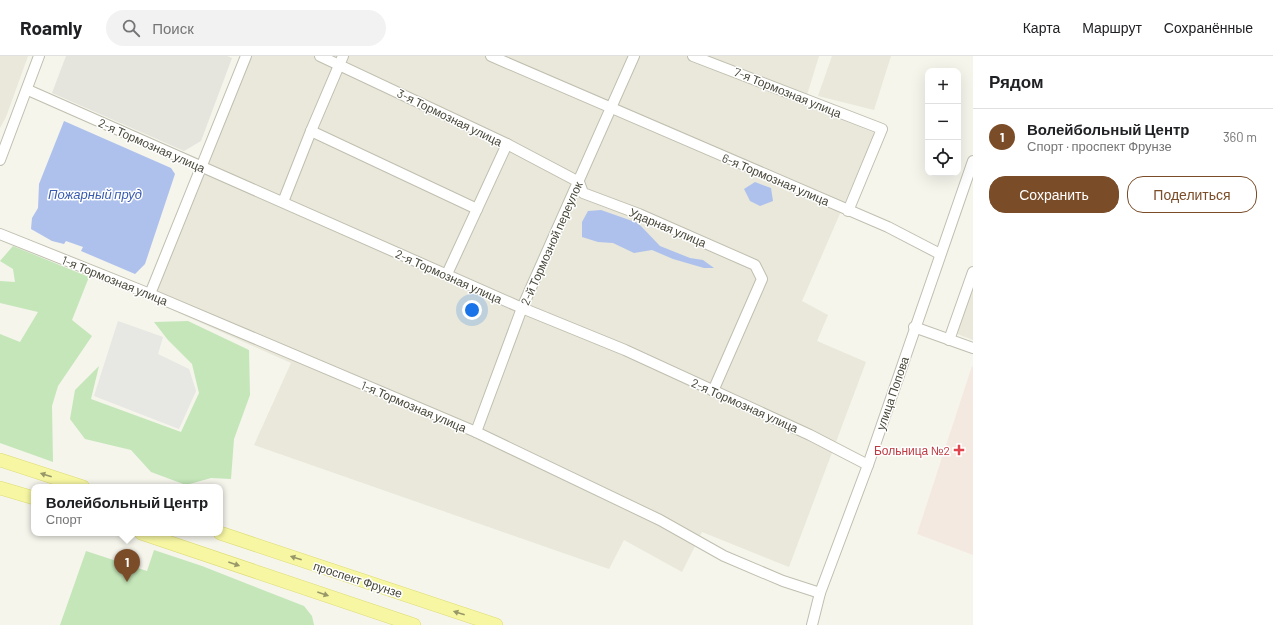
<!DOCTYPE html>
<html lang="ru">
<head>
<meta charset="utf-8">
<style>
  :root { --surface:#fff; --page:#f2f2f2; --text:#202124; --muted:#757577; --line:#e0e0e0; --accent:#7b4c28 }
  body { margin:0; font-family:Barlow,sans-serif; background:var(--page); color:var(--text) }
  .controls { position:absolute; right:12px; top:12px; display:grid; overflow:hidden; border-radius:8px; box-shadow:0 4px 16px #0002 }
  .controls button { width:36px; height:36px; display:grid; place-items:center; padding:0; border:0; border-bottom:1px solid var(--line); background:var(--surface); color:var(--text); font:20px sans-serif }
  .you { position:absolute; left:472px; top:254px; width:14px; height:14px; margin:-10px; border:3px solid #fff; border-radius:50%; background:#1a73e8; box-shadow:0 0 0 6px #1a73e833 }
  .badge { display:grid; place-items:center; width:26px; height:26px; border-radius:50%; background:var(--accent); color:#fff; font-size:13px; font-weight:700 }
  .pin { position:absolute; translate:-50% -33px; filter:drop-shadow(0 1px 2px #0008) }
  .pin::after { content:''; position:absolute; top:21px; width:14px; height:12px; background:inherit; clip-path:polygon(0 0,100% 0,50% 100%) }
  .popup { position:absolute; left:31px; top:428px; width:192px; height:52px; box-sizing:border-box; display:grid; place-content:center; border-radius:8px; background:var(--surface); filter:drop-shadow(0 1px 3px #0005); font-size:13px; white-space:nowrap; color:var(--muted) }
  .popup b { font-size:15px; color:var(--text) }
  .popup::after { content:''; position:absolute; left:50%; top:100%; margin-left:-8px; border:8px solid transparent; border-top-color:var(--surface) }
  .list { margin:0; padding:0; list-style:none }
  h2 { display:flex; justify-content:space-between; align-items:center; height:52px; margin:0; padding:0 16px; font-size:17px }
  h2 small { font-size:13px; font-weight:400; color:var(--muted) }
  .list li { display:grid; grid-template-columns:26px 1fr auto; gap:12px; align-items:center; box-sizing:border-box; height:56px; padding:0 16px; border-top:1px solid var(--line) }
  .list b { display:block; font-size:15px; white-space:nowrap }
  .list p { margin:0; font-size:13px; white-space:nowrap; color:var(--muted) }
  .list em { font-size:13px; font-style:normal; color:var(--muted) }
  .actions { display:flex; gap:8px; padding:12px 16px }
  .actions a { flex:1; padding:9px 0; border:1px solid var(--accent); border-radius:16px; text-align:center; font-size:14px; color:var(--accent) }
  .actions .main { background:var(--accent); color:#fff }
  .icon { flex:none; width:22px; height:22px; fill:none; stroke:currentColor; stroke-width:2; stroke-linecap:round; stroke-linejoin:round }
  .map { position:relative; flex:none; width:973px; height:569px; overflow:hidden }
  header { display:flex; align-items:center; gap:24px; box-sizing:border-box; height:56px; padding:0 20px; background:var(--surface); border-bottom:1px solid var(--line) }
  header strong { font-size:19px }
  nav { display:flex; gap:22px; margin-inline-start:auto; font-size:14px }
  .search { width:280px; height:36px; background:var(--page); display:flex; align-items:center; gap:10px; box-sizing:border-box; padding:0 14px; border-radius:22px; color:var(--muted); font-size:15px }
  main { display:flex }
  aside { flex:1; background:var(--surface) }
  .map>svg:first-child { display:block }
  .residential { fill:#e9e8db }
  .industrial { fill:#e5e4dd }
  .medical { fill:#f4e9e1 }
  .green { fill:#c4e6b9 }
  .parking { fill:#e7e7e3 }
  .water { fill:#aec1ec }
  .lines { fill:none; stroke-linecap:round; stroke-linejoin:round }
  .minor-casing { stroke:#c0bfaf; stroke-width:12 }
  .major-casing { stroke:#dddb73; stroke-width:14 }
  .minor { stroke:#fff; stroke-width:10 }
  .major { stroke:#f7f7a3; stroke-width:13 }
  .oneway { fill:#979769 }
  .health-dot { fill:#e0444e; stroke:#fff; stroke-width:1.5 }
  .labels { text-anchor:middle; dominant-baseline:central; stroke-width:3; stroke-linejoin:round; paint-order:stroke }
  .street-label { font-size:12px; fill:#49483a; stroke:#fff }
  .health-label { font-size:12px; fill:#be3a42; stroke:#fff; text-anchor:end }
  .water-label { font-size:13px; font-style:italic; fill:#395baf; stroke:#fff }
</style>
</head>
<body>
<header>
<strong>Roamly</strong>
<div class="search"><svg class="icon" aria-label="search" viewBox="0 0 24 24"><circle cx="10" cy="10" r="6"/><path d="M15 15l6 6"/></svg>Поиск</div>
<nav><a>Карта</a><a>Маршрут</a><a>Сохранённые</a></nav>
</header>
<main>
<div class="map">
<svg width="973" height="569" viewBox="0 0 973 569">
  <rect width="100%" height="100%" fill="#f5f5ec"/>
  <g class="residential">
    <polygon points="0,0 28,0 6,61 0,72"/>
    <polygon points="252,0 819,0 804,49 875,77 802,245 828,259 817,285 866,306 789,511 702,476 682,516 624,484 609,513 254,389 291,307 152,245"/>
    <polygon points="832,0 891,0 874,54 818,40"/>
    <polygon points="973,232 973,284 957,278"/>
  </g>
  <polygon class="industrial" points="66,0 227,0 232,2 201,85 184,95 52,37"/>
  <polygon class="medical" points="972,310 973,311 973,499 917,478"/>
  <g class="green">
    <polygon points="13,190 89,221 72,264 92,280 58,330 52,350 53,406 0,387 0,278 20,286 38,256 0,247 0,225 15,226 13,213 0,205"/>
    <polygon points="188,265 249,294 250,339 234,383 231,423 211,422 186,429 151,416 131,394 85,383 70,363 75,334 99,310 91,343 181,376 199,337 192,308 168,284 154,266"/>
    <polygon points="154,494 202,510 304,550 312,560 314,569 60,569 86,495 147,515"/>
  </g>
  <polygon class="parking" points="118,265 163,281 158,298 189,313 196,335 179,373 94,340"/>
  <g class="water">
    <polygon points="64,65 171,112 175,118 145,208 135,218 81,195 83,191 66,185 64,188 52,185 31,173 32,162 38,152 39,128"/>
    <polygon points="755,126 771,132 773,145 760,150 750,145 744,133"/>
    <polygon points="601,154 638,167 660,190 690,202 703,204 714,212 704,212 673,203 652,194 634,197 613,187 598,186 582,181 582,166 588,155"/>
  </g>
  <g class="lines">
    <defs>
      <g id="minor">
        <polyline points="320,0 507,88 579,126 583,137 639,158 755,209 762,223 713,335"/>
        <polyline points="491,0 888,171 940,198"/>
        <polyline points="693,0 882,73 848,155"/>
        <polyline points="28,34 522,252 625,294 810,379 868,409"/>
        <polyline points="311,75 477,153"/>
        <polyline points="0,104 39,0"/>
        <polyline points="283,146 311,75 343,0"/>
        <polyline points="0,178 150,238 476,376 660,464 724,500 783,525 820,537"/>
        <polyline points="447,218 507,88"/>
        <polyline points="150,238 246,0"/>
        <polyline points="914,271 973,292"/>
        <polyline points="949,284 973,216"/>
        <polyline points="476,376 522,252 634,0"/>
        <polyline points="812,569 820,537 868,409 973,105"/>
      </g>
      <g id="major">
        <polyline points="0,404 83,431"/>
        <polyline points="0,432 34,442"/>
        <polyline points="141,477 414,569"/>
        <polyline points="220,477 496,569"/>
      </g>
    </defs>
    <use href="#minor" class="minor-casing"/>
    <use href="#major" class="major-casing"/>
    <use href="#minor" class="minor"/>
    <use href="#major" class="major"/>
  </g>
  <defs><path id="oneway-solid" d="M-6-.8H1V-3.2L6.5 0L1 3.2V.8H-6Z"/></defs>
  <g class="oneway">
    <use href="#oneway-solid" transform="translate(46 419) rotate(-162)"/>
    <use href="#oneway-solid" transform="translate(296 502) rotate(-162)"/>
    <use href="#oneway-solid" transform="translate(234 508) rotate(19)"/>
    <use href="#oneway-solid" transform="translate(323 538) rotate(19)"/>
    <use href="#oneway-solid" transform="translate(459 557) rotate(-162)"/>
  </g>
  <path class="health-dot" d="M957 388h4v4h4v4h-4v4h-4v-4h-4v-4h4z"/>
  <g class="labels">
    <g class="street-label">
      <text transform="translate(788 36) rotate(22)">7-я Тормозная улица</text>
      <text transform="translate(450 61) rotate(26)">3-я Тормозная улица</text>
      <text transform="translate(152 89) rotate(24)">2-я Тормозная улица</text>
      <text transform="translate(776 123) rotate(23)">6-я Тормозная улица</text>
      <text transform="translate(668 171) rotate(23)">Ударная улица</text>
      <text transform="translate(551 187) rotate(-66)">2-й Тормозной переулок</text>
      <text transform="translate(449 220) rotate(24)">2-я Тормозная улица</text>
      <text transform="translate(115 224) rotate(22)">1-я Тормозная улица</text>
      <text transform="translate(892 337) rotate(-71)">улица Попова</text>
      <text transform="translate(745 349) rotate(24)">2-я Тормозная улица</text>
      <text transform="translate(414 350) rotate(23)">1-я Тормозная улица</text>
      <text transform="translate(358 523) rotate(18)">проспект Фрунзе</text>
    </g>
    <g class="health-label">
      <text x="950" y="394">Больница №2</text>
    </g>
    <g class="water-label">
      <text x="95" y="138">Пожарный пруд</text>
    </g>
  </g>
</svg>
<div class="controls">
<button>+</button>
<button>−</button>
<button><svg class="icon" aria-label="locate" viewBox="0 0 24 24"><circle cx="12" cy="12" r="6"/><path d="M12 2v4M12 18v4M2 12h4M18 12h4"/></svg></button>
</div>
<div class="you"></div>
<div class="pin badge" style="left:127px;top:526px">1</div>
<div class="popup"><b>Волейбольный Центр</b>Спорт</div>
</div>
<aside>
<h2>Рядом<small></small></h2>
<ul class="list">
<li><span class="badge">1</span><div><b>Волейбольный Центр</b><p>Спорт · проспект Фрунзе</p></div><em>360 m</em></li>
</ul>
<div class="actions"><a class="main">Сохранить</a><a>Поделиться</a></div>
</aside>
</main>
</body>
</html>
